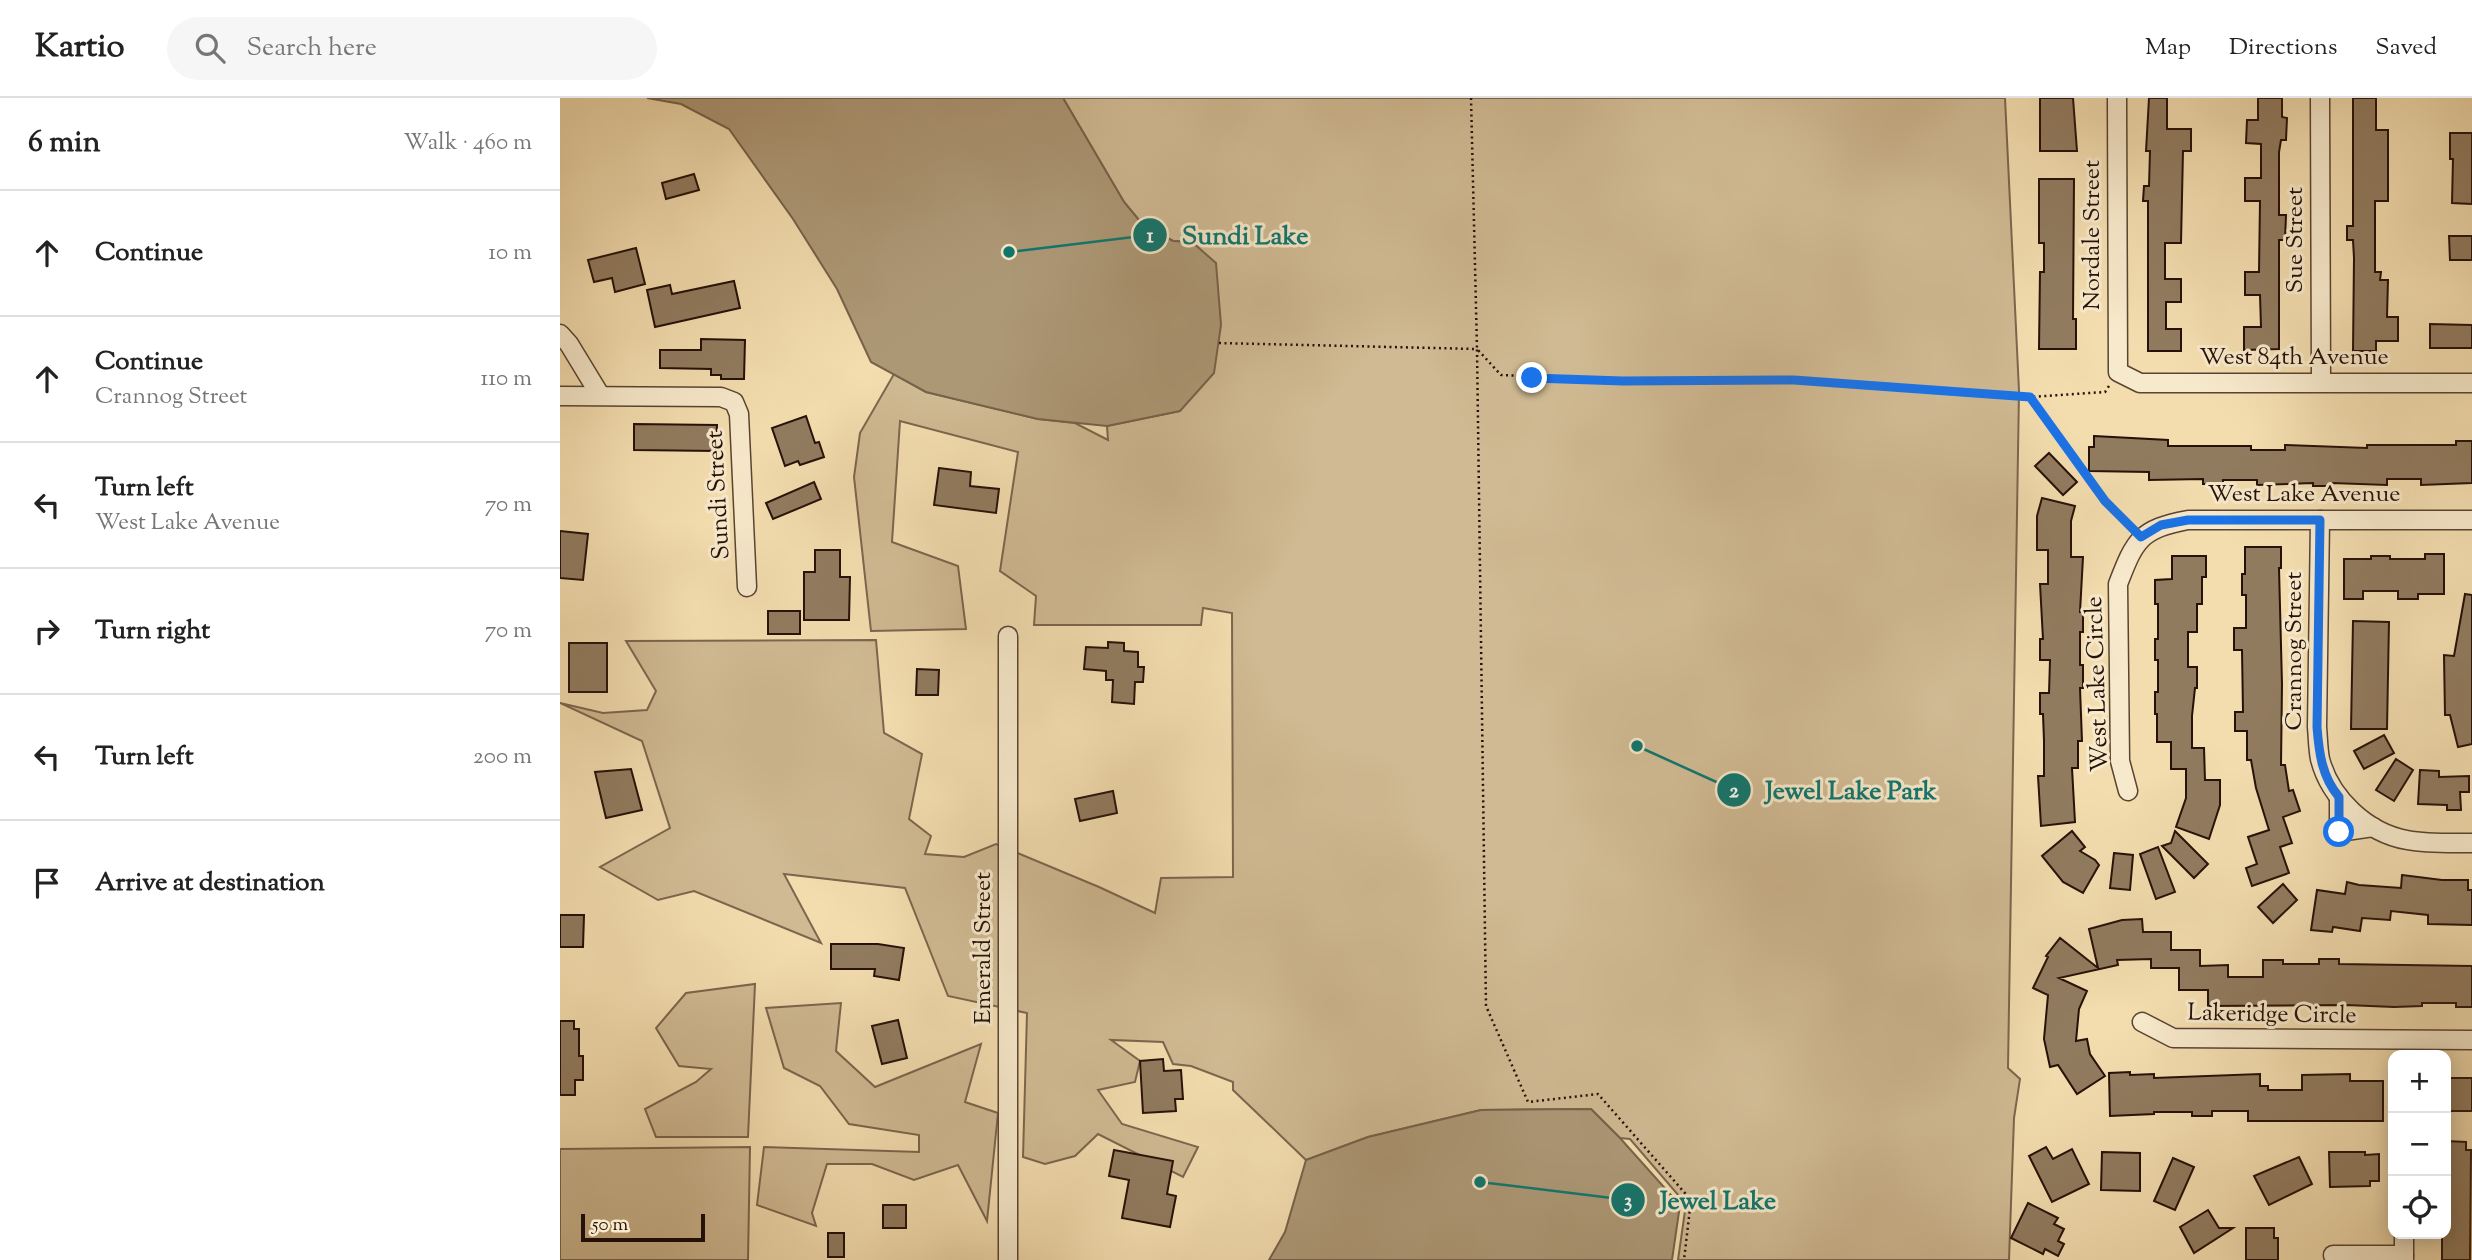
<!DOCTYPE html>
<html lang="en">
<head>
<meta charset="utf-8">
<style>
  :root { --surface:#fff; --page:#f6f6f6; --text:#222; --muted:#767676; --line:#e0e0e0 }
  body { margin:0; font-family:"Sorts Mill Goudy",serif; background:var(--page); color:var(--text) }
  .controls { position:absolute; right:21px; bottom:21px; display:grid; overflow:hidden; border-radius:14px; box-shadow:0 4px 18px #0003 }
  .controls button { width:63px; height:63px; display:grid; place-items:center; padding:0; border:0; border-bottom:2px solid var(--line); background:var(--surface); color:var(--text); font:35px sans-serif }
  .scale { position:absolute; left:21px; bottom:18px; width:124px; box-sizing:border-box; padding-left:7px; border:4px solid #261108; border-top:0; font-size:19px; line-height:24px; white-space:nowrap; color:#261108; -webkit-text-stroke:5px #f7e9cb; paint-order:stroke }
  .stop { position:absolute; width:21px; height:21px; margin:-16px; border:5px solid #1a73e8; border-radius:50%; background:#fff }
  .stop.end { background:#1a73e8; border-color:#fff; box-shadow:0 2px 7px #0008 }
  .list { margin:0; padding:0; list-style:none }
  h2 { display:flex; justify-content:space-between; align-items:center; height:91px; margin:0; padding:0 28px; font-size:30px }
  h2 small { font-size:23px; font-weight:400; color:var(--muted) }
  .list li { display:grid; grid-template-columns:46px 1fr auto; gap:21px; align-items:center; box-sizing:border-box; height:126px; padding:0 28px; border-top:2px solid var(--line) }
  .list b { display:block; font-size:26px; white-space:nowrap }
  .list p { margin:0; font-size:23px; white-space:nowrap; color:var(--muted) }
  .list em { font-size:23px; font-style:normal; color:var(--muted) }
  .icon { flex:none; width:38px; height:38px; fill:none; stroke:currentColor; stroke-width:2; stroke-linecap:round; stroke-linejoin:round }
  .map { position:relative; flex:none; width:1912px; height:1162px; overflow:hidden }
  header { display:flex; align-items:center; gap:42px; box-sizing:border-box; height:98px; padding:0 35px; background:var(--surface); border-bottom:2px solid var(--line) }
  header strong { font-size:33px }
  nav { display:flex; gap:38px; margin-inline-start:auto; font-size:24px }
  .search { width:490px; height:63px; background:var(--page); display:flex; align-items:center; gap:18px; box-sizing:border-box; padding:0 24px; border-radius:38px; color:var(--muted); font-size:26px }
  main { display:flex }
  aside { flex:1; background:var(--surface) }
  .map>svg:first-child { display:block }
  .green { fill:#d0ba93; stroke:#7b664e; stroke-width:2 }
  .water { fill:#ad9876; stroke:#77624a; stroke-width:2 }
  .building { fill:#917b5f; stroke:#261108; stroke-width:2 }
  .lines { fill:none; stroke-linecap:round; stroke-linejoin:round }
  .minor-casing { stroke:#594432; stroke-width:21 }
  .path { stroke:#261108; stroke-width:2.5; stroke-dasharray:2 3.5; stroke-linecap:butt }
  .minor { stroke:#f7e9cb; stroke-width:18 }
  .route { stroke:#1a73e8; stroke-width:9 }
  .labels { text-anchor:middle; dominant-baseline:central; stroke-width:6; stroke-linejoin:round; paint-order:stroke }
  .street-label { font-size:24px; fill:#261108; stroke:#f7e9cb }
  .leader { fill:none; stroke:#0f766e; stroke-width:2.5 }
  .callout-dot { fill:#0f766e; stroke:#f7e9cb; stroke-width:2.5 }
  .mark-label { font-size:21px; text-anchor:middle; font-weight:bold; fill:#fff }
  .callout-label { font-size:26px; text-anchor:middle; font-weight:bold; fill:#0f766e; stroke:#f7e9cb; stroke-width:6; stroke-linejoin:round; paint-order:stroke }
</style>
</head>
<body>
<header>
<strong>Kartio</strong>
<div class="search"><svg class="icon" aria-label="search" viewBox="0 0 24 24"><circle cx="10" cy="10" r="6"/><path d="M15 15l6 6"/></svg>Search here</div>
<nav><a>Map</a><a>Directions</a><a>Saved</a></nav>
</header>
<main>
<aside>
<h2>6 min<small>Walk · 460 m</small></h2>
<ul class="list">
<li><svg class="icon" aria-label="ahead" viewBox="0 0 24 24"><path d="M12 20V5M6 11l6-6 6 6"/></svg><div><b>Continue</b></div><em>10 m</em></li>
<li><svg class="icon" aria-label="ahead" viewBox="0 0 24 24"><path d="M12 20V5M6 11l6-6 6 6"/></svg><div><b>Continue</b><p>Crannog Street</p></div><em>110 m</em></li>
<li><svg class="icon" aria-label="left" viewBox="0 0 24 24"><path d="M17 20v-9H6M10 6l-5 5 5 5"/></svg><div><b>Turn left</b><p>West Lake Avenue</p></div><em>70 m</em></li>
<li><svg class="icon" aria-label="right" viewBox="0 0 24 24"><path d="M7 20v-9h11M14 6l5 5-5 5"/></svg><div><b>Turn right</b></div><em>70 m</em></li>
<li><svg class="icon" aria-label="left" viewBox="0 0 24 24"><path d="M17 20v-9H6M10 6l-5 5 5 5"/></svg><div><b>Turn left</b></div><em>200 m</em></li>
<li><svg class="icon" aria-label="arrive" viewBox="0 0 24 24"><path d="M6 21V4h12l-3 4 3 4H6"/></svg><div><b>Arrive at destination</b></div></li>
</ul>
</aside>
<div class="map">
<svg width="1912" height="1162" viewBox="0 0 1912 1162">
  <rect width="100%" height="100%" fill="#f3ddaf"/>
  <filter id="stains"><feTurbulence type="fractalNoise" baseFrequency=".00286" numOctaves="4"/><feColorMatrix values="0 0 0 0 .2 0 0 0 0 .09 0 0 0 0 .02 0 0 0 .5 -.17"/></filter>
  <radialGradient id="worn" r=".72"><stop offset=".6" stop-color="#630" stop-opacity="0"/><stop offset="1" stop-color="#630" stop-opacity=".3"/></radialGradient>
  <g class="green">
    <polygon points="503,0 1445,0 1459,293 1448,970 1460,981 1454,1020 1449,1162 1118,1162 1126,1106 1070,1041 1060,1040 1031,1011 921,1012 808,1039 746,1062 673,992 673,984 631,968 613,966 603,944 551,942 580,963 575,984 538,992 562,1026 638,1049 623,1079 538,1036 515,1058 485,1066 463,1059 467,915 388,898 345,790 224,776 261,845 134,793 98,802 40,769 110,730 82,643 0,605 43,615 87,612 96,593 66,543 316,542 324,635 362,656 349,721 371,738 365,756 404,759 436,746 539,789 595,815 601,780 673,779 672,515 643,510 641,527 474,527 476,498 440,473 458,354 340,323 332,444 398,468 406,531 311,533 294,379 300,335 334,276 366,294 478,321 515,325 548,342 547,328 620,313 632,144 613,143 583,127 564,104"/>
    <polygon points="195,886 188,1039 96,1039 85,1011 136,984 151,971 119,968 96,930 126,895"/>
    <polygon points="281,905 276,953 315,989 421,946 405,1004 438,1015 427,1123 398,1067 354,1082 312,1066 267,1066 252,1115 256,1128 197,1107 204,1049 359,1054 359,1037 289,1026 260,988 224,970 206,910"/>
    <polygon points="190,1049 188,1162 0,1162 0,1051"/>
  </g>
  <g class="water">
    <polygon points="87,0 503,0 564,104 583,127 613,143 632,144 656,165 661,227 654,275 620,313 547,328 478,321 366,294 311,264 277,191 233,121 169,31 121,6"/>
    <polygon points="1031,1011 1060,1040 1120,1107 1112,1162 709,1162 725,1134 746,1062 808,1039 921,1012"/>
  </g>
  <g class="building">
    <polygon points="1480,0 1513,0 1517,53 1480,53"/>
    <polygon points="1589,0 1607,0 1607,31 1631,31 1631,53 1623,53 1621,145 1605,145 1605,181 1621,181 1621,204 1606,204 1606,231 1621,231 1621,253 1588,253 1588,103 1583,103 1584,88 1589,88 1590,53 1586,53"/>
    <polygon points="1698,0 1722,0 1722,19 1727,20 1726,42 1721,42 1719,54 1719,117 1726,117 1725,142 1719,142 1719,251 1684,252 1684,229 1701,229 1700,197 1685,197 1685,174 1699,174 1700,103 1685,103 1685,80 1701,80 1701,46 1686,45 1687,22 1698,22"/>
    <polygon points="1793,0 1816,0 1816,32 1828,32 1828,103 1815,103 1815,174 1821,174 1820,182 1828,182 1827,219 1838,219 1838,243 1816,243 1816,253 1793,253 1794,160 1793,142 1787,142 1787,128 1793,128"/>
    <polygon points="1890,35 1912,35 1912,106 1892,105 1893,61 1890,61"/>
    <polygon points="134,76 139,92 106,101 102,85"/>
    <polygon points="1479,81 1514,81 1513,221 1516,221 1516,251 1479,251 1480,174 1484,174 1484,145 1479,145"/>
    <polygon points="1889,138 1912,138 1912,162 1890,162"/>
    <polygon points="76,150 85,186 55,194 52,180 34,184 28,162"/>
    <polygon points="174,183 180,210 95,229 87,192 110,187 112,196"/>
    <polygon points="1870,226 1912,227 1912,250 1870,250"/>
    <polygon points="141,241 185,242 184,281 161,281 161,277 151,277 151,271 100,270 100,252 141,252"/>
    <polygon points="246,318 255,345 259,344 264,359 240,367 238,363 225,368 212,330"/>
    <polygon points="74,326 157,327 156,353 74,352"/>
    <polygon points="1534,338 1608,342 1608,348 1691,348 1691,352 1725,352 1725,347 1807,350 1807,347 1896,347 1896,343 1912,343 1912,385 1861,387 1861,381 1827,381 1827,387 1772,385 1772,388 1753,388 1753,385 1697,387 1697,382 1663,382 1663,386 1643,386 1643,381 1589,382 1589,374 1529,373 1529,349 1534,349"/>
    <polygon points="1489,355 1517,384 1503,397 1475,368"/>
    <polygon points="379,370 411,374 410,388 439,391 436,415 374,407"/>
    <polygon points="254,384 261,401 213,421 206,405"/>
    <polygon points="1482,400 1515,408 1511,423 1511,459 1523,459 1520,514 1523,514 1523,534 1520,534 1520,567 1523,567 1523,590 1520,590 1522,643 1518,643 1518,670 1512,670 1515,724 1481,728 1478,678 1484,678 1484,643 1483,616 1480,616 1480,595 1489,595 1490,562 1480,562 1480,541 1483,541 1480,486 1488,486 1488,452 1477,452 1477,418"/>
    <polygon points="0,433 28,436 23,482 0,480"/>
    <polygon points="1685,449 1721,449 1721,470 1719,470 1722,586 1721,667 1725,667 1729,693 1733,692 1740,713 1723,719 1732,745 1720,749 1729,775 1692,788 1686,770 1697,766 1688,739 1709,732 1696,690 1691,662 1687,662 1687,633 1675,633 1675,614 1683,614 1682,552 1674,552 1674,530 1686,530 1686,497 1682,497 1682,476 1685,476"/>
    <polygon points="255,452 280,452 280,479 290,479 289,522 244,522 244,474 255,474"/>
    <polygon points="1865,456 1884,456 1884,496 1858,496 1858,501 1838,501 1838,493 1803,493 1803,501 1784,501 1784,461 1811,461 1811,458 1830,458 1830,461 1865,461"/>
    <polygon points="1612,458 1646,458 1646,479 1642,479 1642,506 1637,506 1637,534 1628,534 1628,569 1637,569 1637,590 1635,590 1632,618 1632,650 1644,650 1645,682 1660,682 1660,707 1649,741 1616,729 1626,700 1626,671 1611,671 1611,644 1597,644 1597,616 1595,616 1595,594 1598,594 1598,562 1595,562 1595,541 1598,541 1598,506 1595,506 1595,482 1612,481"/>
    <polygon points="1905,496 1912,497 1912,646 1898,649 1890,617 1885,617 1884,557 1894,558"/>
    <rect x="208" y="513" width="32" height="23"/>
    <polygon points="1793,523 1829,524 1827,631 1791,631"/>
    <polygon points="548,544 564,545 564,553 578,554 578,569 584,569 583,584 575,584 574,606 552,604 553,582 546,582 546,573 524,571 526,549 548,550"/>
    <rect x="9" y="545" width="38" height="49"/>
    <polygon points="357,571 379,572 378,597 356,597"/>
    <polygon points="1824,637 1834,655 1804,671 1794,653"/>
    <polygon points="1836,661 1853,672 1834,703 1816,692"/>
    <polygon points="71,671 82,712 46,720 35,674"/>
    <polygon points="1860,672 1879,673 1879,679 1909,678 1909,694 1900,694 1901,712 1887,712 1887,707 1858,706"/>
    <polygon points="553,693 557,715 520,723 515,701"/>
    <polygon points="1512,733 1525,749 1520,753 1535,762 1539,767 1523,795 1503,784 1482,758"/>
    <polygon points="1615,733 1648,766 1634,780 1602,748 1611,745"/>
    <polygon points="1598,749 1615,794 1596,801 1580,756"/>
    <polygon points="1554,755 1573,757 1570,792 1550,790"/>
    <polygon points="1842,777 1882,782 1908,782 1908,792 1912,792 1912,827 1868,826 1868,817 1831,813 1830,822 1802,820 1800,833 1773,829 1772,834 1751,832 1757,792 1785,796 1787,784 1799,787 1841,790"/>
    <polygon points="1723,786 1737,802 1713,825 1698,809"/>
    <polygon points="0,817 24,817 23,849 0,849"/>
    <polygon points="1582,821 1583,834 1611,834 1611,852 1640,852 1640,868 1668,867 1668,879 1703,879 1703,862 1723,862 1723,866 1759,866 1759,861 1779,861 1779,866 1912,868 1912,909 1896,909 1896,905 1862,905 1862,908 1834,909 1786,907 1648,908 1648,892 1619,892 1619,870 1591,870 1591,861 1557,862 1558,867 1499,880 1527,893 1519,911 1516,943 1527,941 1530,956 1545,978 1517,996 1498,967 1490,969 1484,941 1488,897 1473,890 1488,859 1486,858 1500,840 1538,870 1529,831 1562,822"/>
    <polygon points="271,846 318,846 344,850 339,882 314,878 315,871 271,871"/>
    <polygon points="338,922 347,960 322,966 312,928"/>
    <polygon points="0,923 14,923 14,931 19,931 19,958 23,958 23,982 15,982 15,997 0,997"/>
    <polygon points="603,961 604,973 621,972 623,1001 615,1001 616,1013 583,1015 580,963"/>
    <polygon points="1570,974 1570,977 1594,976 1594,980 1700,976 1700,988 1708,988 1708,992 1742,992 1742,977 1790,976 1790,983 1823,983 1823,1023 1688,1023 1688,1013 1652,1013 1652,1018 1632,1018 1632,1014 1594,1014 1594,1016 1550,1018 1549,975"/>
    <rect x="1886" y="980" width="26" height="33"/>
    <polygon points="1886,1043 1906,1044 1906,1052 1911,1052 1910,1162 1882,1162 1882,1136 1886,1136"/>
    <polygon points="1486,1049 1493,1061 1512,1051 1529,1086 1492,1104 1469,1058"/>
    <polygon points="554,1052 613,1063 607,1096 616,1098 610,1129 562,1120 569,1082 549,1078"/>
    <polygon points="1542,1054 1580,1055 1580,1093 1541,1092"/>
    <polygon points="1769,1054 1805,1054 1805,1057 1819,1056 1819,1083 1810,1083 1810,1088 1770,1089"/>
    <polygon points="1739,1059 1752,1086 1709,1107 1694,1078"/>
    <polygon points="1613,1060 1634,1069 1615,1112 1594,1103"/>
    <polygon points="1468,1105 1498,1120 1494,1126 1504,1131 1498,1143 1504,1146 1498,1158 1485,1151 1483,1156 1451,1140"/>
    <rect x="323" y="1107" width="23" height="23"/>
    <polygon points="1648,1112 1659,1130 1673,1130 1634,1155 1620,1129"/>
    <polygon points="1686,1130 1714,1130 1714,1140 1718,1140 1718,1162 1686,1162"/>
    <rect x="268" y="1135" width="16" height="24"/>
  </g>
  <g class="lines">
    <defs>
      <g id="minor">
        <polyline points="1557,0 1558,274 1580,285 1912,285"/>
        <polyline points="1760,0 1761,284"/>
        <polyline points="0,236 9,246 40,297"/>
        <polyline points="0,298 161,299 174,304 179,316 187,489"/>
        <path d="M1760,422L1757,629C1758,640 1758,651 1760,661C1770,700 1807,735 1847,742C1869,746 1890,745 1912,745"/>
        <polyline points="448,538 448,1162"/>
        <path d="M1568,693L1560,663L1558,486C1575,442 1580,431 1628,422H1912"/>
        <polyline points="1779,699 1779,734 1813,729"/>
        <polyline points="1582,924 1613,940 1912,942"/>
        <polyline points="1773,1157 1844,1157"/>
        <polyline points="1844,1162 1844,1136"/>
      </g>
    </defs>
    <use href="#minor" class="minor-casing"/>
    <g class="path">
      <polyline points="911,0 917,251 941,277 1063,283 1234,282 1470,299"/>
      <polyline points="659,245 917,251 926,908 968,1004 1038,996 1131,1102 1124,1162"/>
      <polyline points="1549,288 1545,294 1470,299 1545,403 1571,430"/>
    </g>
    <use href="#minor" class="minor"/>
  </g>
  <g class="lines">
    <path class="route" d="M972,280L1063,283L1234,282L1470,299L1545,403L1581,439L1601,427L1628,422H1760L1757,629C1759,655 1762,679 1779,699V734"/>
  </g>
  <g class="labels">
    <g class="street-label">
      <text transform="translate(1533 137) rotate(-90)">Nordale Street</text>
      <text transform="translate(1736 142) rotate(-90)">Sue Street</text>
      <text x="1734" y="260">West 84th Avenue</text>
      <text transform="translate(159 397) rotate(-93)">Sundi Street</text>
      <text x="1744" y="397">West Lake Avenue</text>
      <text transform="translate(1735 553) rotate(-90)">Crannog Street</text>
      <text transform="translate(1538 586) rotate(-92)">West Lake Circle</text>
      <text transform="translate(424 850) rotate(-90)">Emerald Street</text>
      <text transform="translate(1712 917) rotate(1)">Lakeridge Circle</text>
    </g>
  </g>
  <path class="leader" d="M449 154L590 137M1077 648L1174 692M920 1084L1068 1102"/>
  <g class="callout-dot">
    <circle cx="449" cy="154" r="7"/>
    <circle cx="1077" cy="648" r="7"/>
    <circle cx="920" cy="1084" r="7"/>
    <circle cx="590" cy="137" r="18"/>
    <circle cx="1174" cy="692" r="18"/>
    <circle cx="1068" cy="1102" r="18"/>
  </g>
  <g class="mark-label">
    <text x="590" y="144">1</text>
    <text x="1174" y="699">2</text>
    <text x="1068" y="1109">3</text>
  </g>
  <g class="callout-label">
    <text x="685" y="146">Sundi Lake</text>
    <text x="1291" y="701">Jewel Lake Park</text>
    <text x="1158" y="1111">Jewel Lake</text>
  </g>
  <rect width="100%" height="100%" filter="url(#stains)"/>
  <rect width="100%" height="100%" fill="url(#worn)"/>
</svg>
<div class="controls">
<button>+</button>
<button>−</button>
<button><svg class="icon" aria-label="locate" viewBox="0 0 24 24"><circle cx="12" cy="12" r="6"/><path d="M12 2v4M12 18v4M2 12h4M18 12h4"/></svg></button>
</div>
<div class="scale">50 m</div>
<div class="stop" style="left:1779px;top:734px"></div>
<div class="stop end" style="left:972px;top:280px"></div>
</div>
</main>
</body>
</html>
